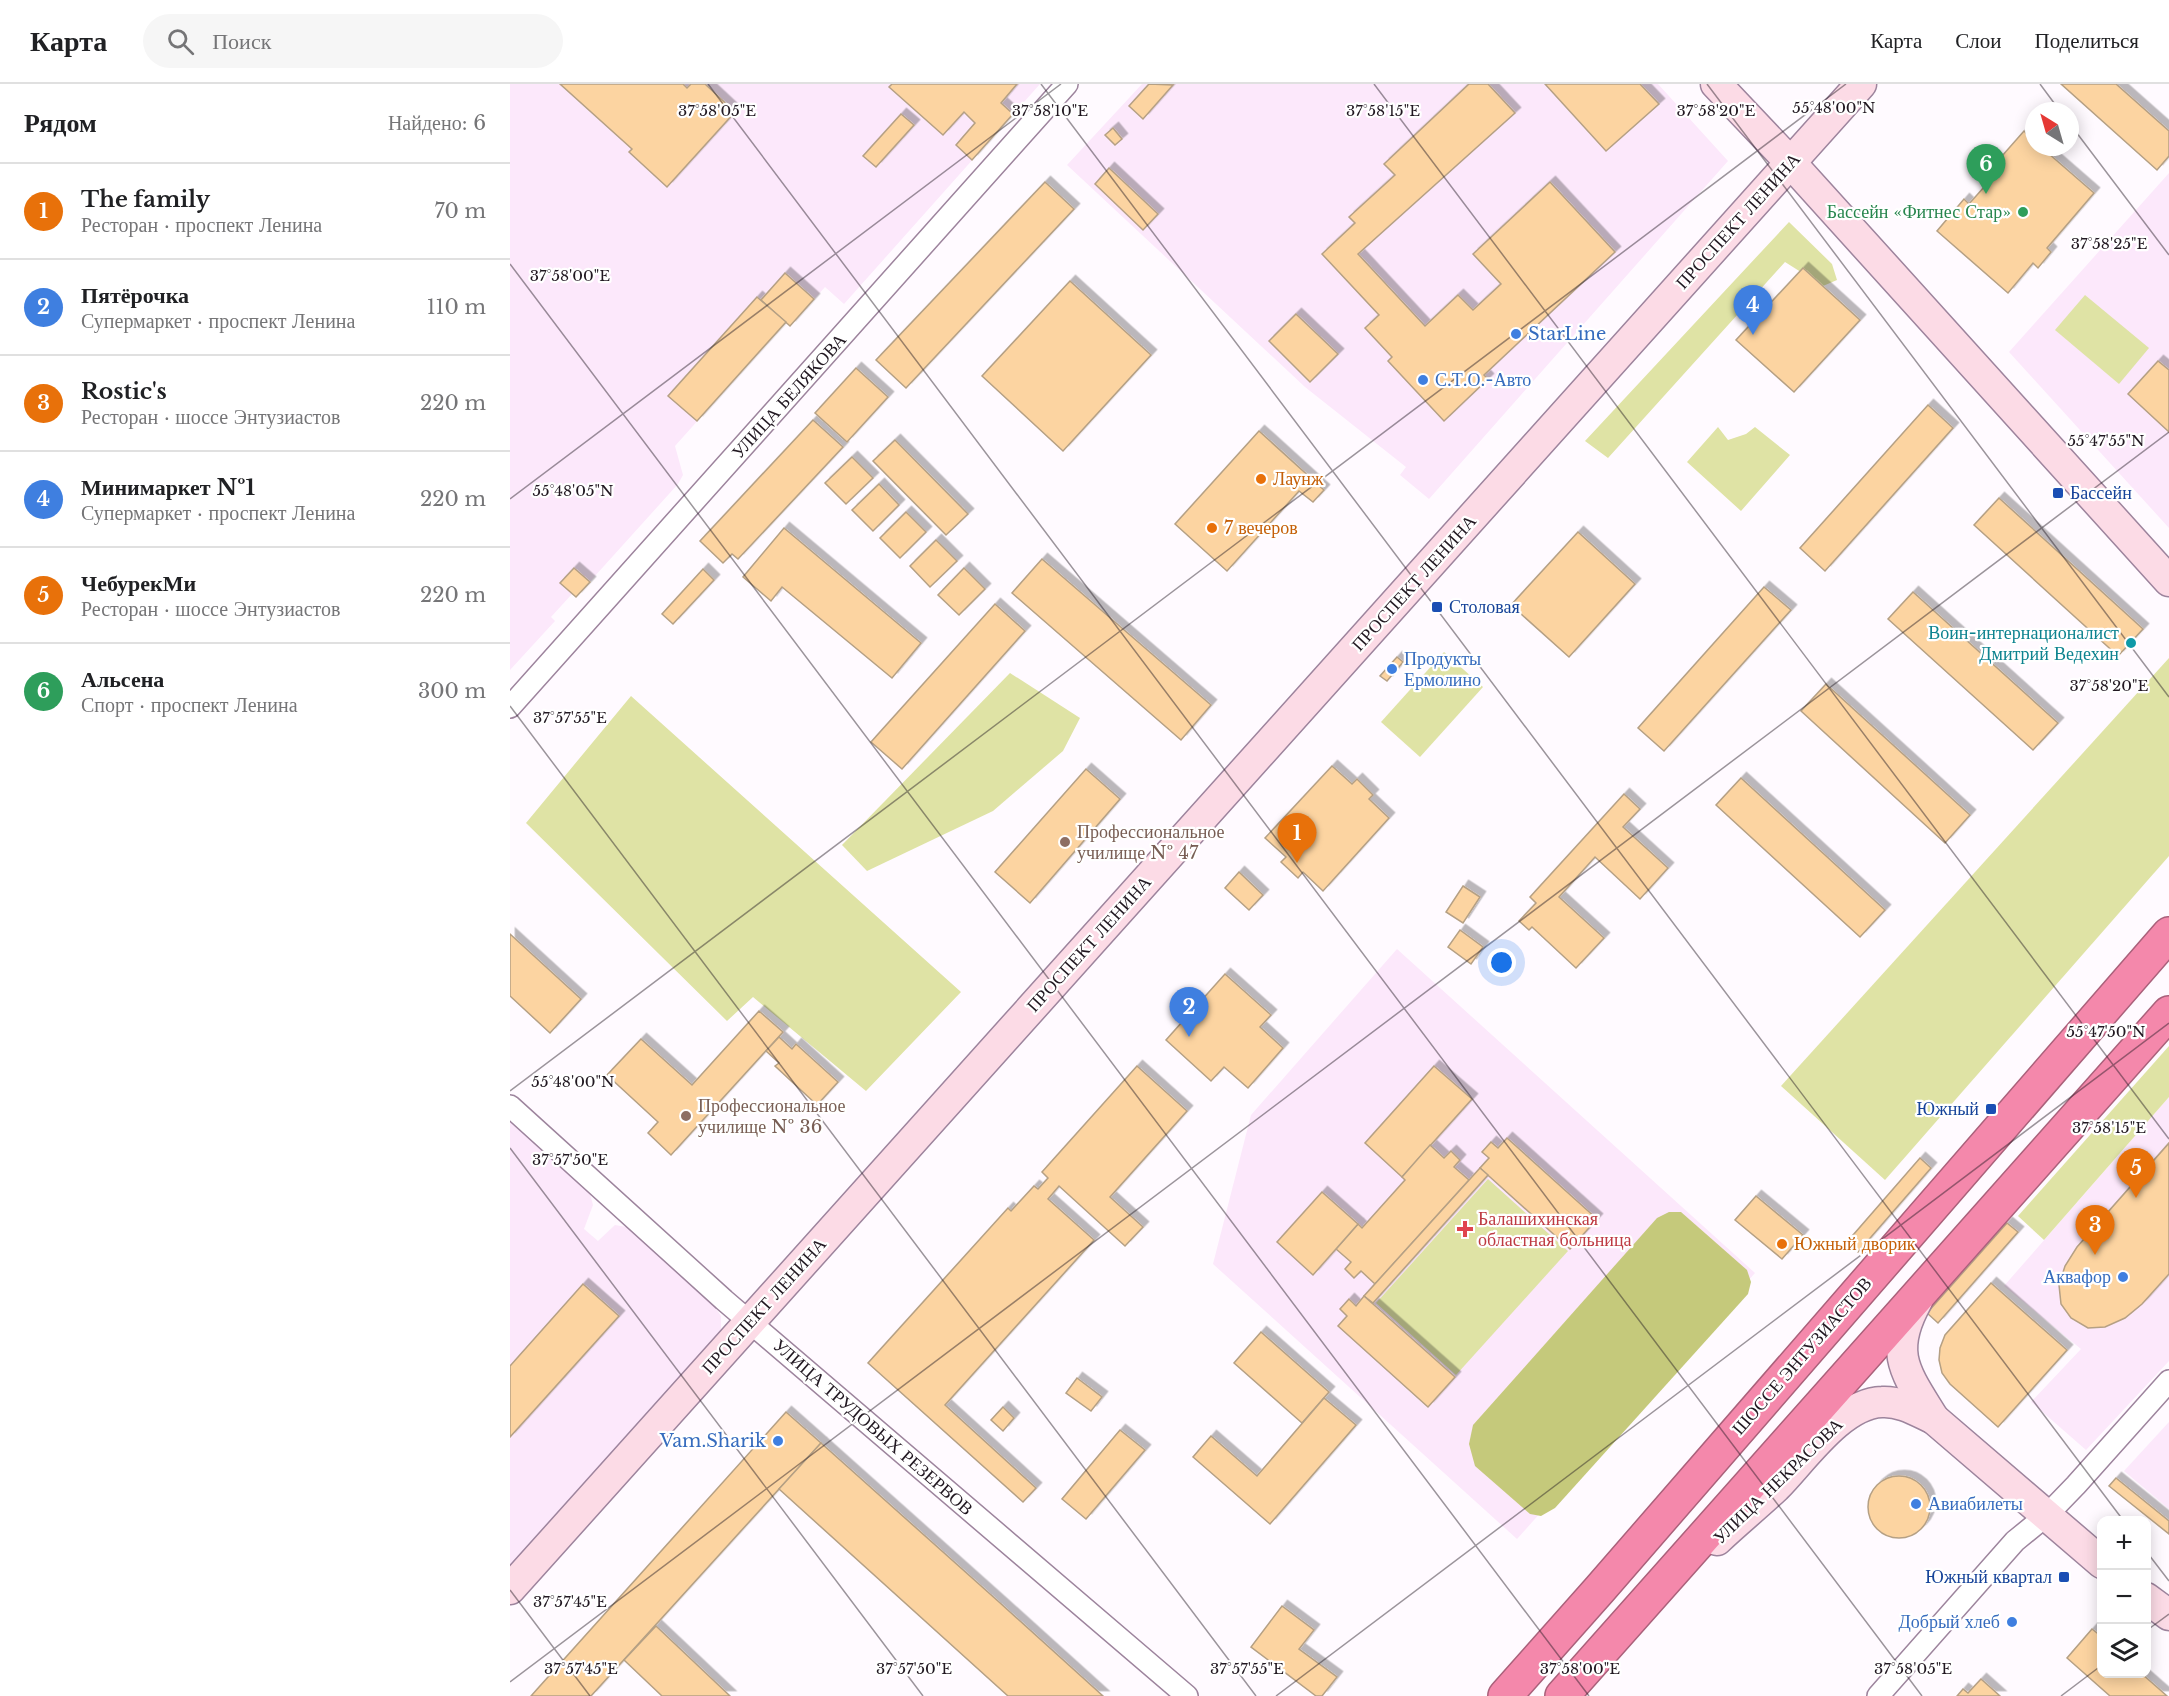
<!DOCTYPE html>
<html lang="ru">
<head>
<meta charset="utf-8">
<style>
  :root { --surface:#fff; --page:#f6f6f6; --text:#202124; --muted:#757577; --line:#e0e0e0; --accent:#b82c1a }
  body { margin:0; font-family:"Libre Baskerville",serif; background:var(--page); color:var(--text) }
  .controls { position:absolute; right:18px; bottom:18px; display:grid; overflow:hidden; border-radius:12px; box-shadow:0 3px 15px #0003 }
  .controls button { width:54px; height:54px; display:grid; place-items:center; padding:0; border:0; border-bottom:2px solid var(--line); background:var(--surface); color:var(--text); font:30px sans-serif }
  .compass { position:absolute; left:1515px; top:18px; width:54px; height:54px; border-radius:50%; background:var(--surface); box-shadow:0 3px 15px #0003; rotate:323deg }
  .you { position:absolute; left:992px; top:879px; width:21px; height:21px; margin:-15px; border:4px solid #fff; border-radius:50%; background:#1a73e8; box-shadow:0 0 0 9px #1a73e833 }
  .badge { display:grid; place-items:center; width:39px; height:39px; border-radius:50%; background:var(--accent); color:#fff; font-size:20px; font-weight:700 }
  .pin { position:absolute; translate:-50% -50px; filter:drop-shadow(0 2px 3px #0008) }
  .pin::after { content:''; position:absolute; top:32px; width:21px; height:18px; background:inherit; clip-path:polygon(0 0,100% 0,50% 100%) }
  .list { margin:0; padding:0; list-style:none }
  h2 { display:flex; justify-content:space-between; align-items:center; height:78px; margin:0; padding:0 24px; font-size:26px }
  h2 small { font-size:20px; font-weight:400; color:var(--muted) }
  .list li { display:grid; grid-template-columns:39px 1fr auto; gap:18px; align-items:center; box-sizing:border-box; height:96px; padding:0 24px; border-top:2px solid var(--line) }
  .list b { display:block; font-size:22px; white-space:nowrap }
  .list p { margin:0; font-size:20px; white-space:nowrap; color:var(--muted) }
  .list em { font-size:20px; font-style:normal; color:var(--muted) }
  .icon { flex:none; width:33px; height:33px; fill:none; stroke:currentColor; stroke-width:2; stroke-linecap:round; stroke-linejoin:round }
  .map { position:relative; flex:none; width:1659px; height:1612px; overflow:hidden }
  header { display:flex; align-items:center; gap:36px; box-sizing:border-box; height:84px; padding:0 30px; background:var(--surface); border-bottom:2px solid var(--line) }
  header strong { font-size:28px }
  nav { display:flex; gap:33px; margin-inline-start:auto; font-size:21px }
  .search { width:420px; height:54px; background:var(--page); display:flex; align-items:center; gap:15px; box-sizing:border-box; padding:0 21px; border-radius:33px; color:var(--muted); font-size:22px }
  main { display:flex }
  aside { flex:1; background:var(--surface) }
  .map>svg:first-child { display:block }
  .built { fill:#fce8fb }
  .green { fill:#dfe3a5 }
  .forest { fill:#c5c97b }
  .building { fill:#fcd4a1; stroke:#b5a084; stroke-width:1.5; filter:url(#shadow) }
  .lines { fill:none; stroke-linecap:round; stroke-linejoin:round }
  .street-casing { stroke:#9d849d; stroke-width:24 }
  .secondary-casing { stroke:#9d849d; stroke-width:33 }
  .highway-casing { stroke:#aa617b; stroke-width:36 }
  .street { stroke:#fff; stroke-width:21 }
  .secondary { stroke:#fcdbe6; stroke-width:30 }
  .highway { stroke:#f488ab; stroke-width:33 }
  .ticks { fill:none; stroke:#211821; stroke-width:1.5; stroke-opacity:0.45 }
  .leisure-dot { fill:#2e9e5b; stroke:#fff; stroke-width:2 }
  .shop-dot { fill:#3f7fe0; stroke:#fff; stroke-width:2 }
  .food-dot { fill:#e8710a; stroke:#fff; stroke-width:2 }
  .transit-dot { fill:#1a4fb4; stroke:#fff; stroke-width:2 }
  .culture-dot { fill:#0f9aa8; stroke:#fff; stroke-width:2 }
  .education-dot { fill:#8d6e63; stroke:#fff; stroke-width:2 }
  .health-dot { fill:#e0444e; stroke:#fff; stroke-width:2 }
  .labels { text-anchor:middle; dominant-baseline:central; stroke-width:4.5; stroke-linejoin:round; paint-order:stroke }
  .leisure-label { font-size:18px; fill:#27864d; stroke:#fff; text-anchor:end }
  .street-label { font-size:18px; fill:#211821; stroke:#fff }
  .shop-label { font-size:18px; fill:#366cbe; stroke:#fff; text-anchor:start }
  .food-label { font-size:18px; fill:#c56008; stroke:#fff; text-anchor:start }
  .transit-label { font-size:18px; fill:#164399; stroke:#fff; text-anchor:start }
  .culture-label { font-size:18px; fill:#0d838f; stroke:#fff; text-anchor:end }
  .education-label { font-size:18px; fill:#785e54; stroke:#fff; text-anchor:start }
  .health-label { font-size:18px; fill:#be3a42; stroke:#fff; text-anchor:start }
  .ticks-label { font-size:15px; text-anchor:middle; fill:#211821; stroke:#fff; stroke-width:4.5; stroke-linejoin:round; paint-order:stroke }
</style>
</head>
<body>
<header>
<strong>Карта</strong>
<div class="search"><svg class="icon" aria-label="search" viewBox="0 0 24 24"><circle cx="10" cy="10" r="6"/><path d="M15 15l6 6"/></svg>Поиск</div>
<nav><a>Карта</a><a>Слои</a><a>Поделиться</a></nav>
</header>
<main>
<aside>
<h2>Рядом<small>Найдено: 6</small></h2>
<ul class="list">
<li><span class="badge" style="background:#e8710a">1</span><div><b>The family</b><p>Ресторан · проспект Ленина</p></div><em>70 m</em></li>
<li><span class="badge" style="background:#3f7fe0">2</span><div><b>Пятёрочка</b><p>Супермаркет · проспект Ленина</p></div><em>110 m</em></li>
<li><span class="badge" style="background:#e8710a">3</span><div><b>Rostic's</b><p>Ресторан · шоссе Энтузиастов</p></div><em>220 m</em></li>
<li><span class="badge" style="background:#3f7fe0">4</span><div><b>Минимаркет №1</b><p>Супермаркет · проспект Ленина</p></div><em>220 m</em></li>
<li><span class="badge" style="background:#e8710a">5</span><div><b>ЧебурекМи</b><p>Ресторан · шоссе Энтузиастов</p></div><em>220 m</em></li>
<li><span class="badge" style="background:#2e9e5b">6</span><div><b>Альсена</b><p>Спорт · проспект Ленина</p></div><em>300 m</em></li>
</ul>
</aside>
<div class="map">
<svg width="1659" height="1612" viewBox="0 0 1659 1612">
  <defs>
    <filter id="shadow"><feDropShadow dx="5.5" dy="-5.5" stdDeviation="0" flood-color="#0004"/></filter>
  </defs>
  <rect width="100%" height="100%" fill="#fffaff"/>
  <g class="built">
    <polygon points="0,0 530,0 334,220 315,203 280,242 275,239 165,362 173,391 168,400 66,513 62,510 41,533 45,537 0,586"/>
    <polygon points="632,0 1148,0 1218,77 919,415 890,391 896,383 795,303 557,81"/>
    <polygon points="1659,89 1659,444 1499,268"/>
    <polygon points="887,865 1245,1189 1007,1455 703,1180 741,1031"/>
    <polygon points="1659,1013 1659,1277 1576,1366 1521,1318 1571,1265 1494,1202"/>
    <polygon points="0,1035 79,1106 83,1121 74,1145 88,1157 105,1141 122,1144 198,1213 211,1232 211,1254 0,1491"/>
    <polygon points="1659,1338 1659,1425 1614,1387"/>
  </g>
  <g class="green">
    <polygon points="1279,138 1322,180 1327,196 1313,202 1275,178 1098,374 1075,357"/>
    <polygon points="1575,211 1639,264 1609,300 1545,246"/>
    <polygon points="1208,343 1218,356 1236,350 1245,343 1280,371 1231,427 1177,378"/>
    <polygon points="934,568 973,603 910,673 871,638"/>
    <polygon points="1659,574 1659,772 1375,1096 1271,1002"/>
    <polygon points="500,589 570,634 553,667 483,727 357,787 332,761"/>
    <polygon points="121,612 451,908 356,1007 243,913 217,937 16,739"/>
    <polygon points="1659,962 1659,1013 1534,1156 1508,1132"/>
    <polygon points="978,1095 1058,1167 946,1291 866,1219"/>
  </g>
  <polygon class="forest" points="1159,1128 1171,1128 1237,1186 1241,1198 1238,1210 1045,1424 1031,1432 1020,1430 965,1382 959,1360 963,1341 1147,1134"/>
  <g class="building">
    <polygon points="50,0 173,0 177,4 181,0 195,0 225,28 157,103 119,68 122,65"/>
    <polygon points="382,0 507,0 491,19 503,30 462,76 446,61 465,39 454,28 433,51 379,3"/>
    <polygon points="639,0 663,1 633,35 619,22"/>
    <polygon points="959,0 978,0 1005,29 848,170 915,242 948,211 963,226 991,200 963,170 1040,98 1105,168 974,291 978,295 934,337 878,277 882,273 855,244 869,231 812,170 845,139 839,133 885,91 874,80"/>
    <polygon points="1035,0 1130,0 1149,20 1096,67"/>
    <polygon points="1551,0 1606,0 1659,47 1659,72 1647,86"/>
    <polygon points="391,30 404,41 366,83 353,72"/>
    <polygon points="603,44 612,55 605,61 595,51"/>
    <polygon points="1514,47 1524,57 1524,63 1531,63 1584,109 1537,164 1541,168 1528,184 1523,179 1498,209 1427,147 1454,115 1459,120 1475,102 1470,97"/>
    <polygon points="599,84 648,130 633,146 585,100"/>
    <polygon points="535,98 564,125 396,304 366,276"/>
    <polygon points="1293,184 1350,236 1284,308 1226,256"/>
    <polygon points="275,189 304,215 280,242 251,216"/>
    <polygon points="560,197 641,271 553,367 472,292"/>
    <polygon points="247,213 276,238 187,337 158,312"/>
    <polygon points="786,230 828,270 800,298 759,257"/>
    <polygon points="1648,277 1659,286 1659,348 1618,310"/>
    <polygon points="346,284 378,313 337,358 305,329"/>
    <polygon points="1418,321 1443,344 1315,487 1290,464"/>
    <polygon points="303,336 333,363 228,475 222,470 213,479 190,457"/>
    <polygon points="749,347 814,406 803,418 789,407 717,487 665,440"/>
    <polygon points="385,356 458,430 436,451 363,377"/>
    <polygon points="342,373 363,394 336,420 315,399"/>
    <polygon points="369,400 389,421 363,447 342,426"/>
    <polygon points="1489,414 1633,545 1608,572 1464,441"/>
    <polygon points="396,428 416,448 390,474 370,454"/>
    <polygon points="274,444 411,559 382,594 272,503 261,517 233,493"/>
    <polygon points="1068,448 1125,500 1059,573 1001,521"/>
    <polygon points="426,456 447,477 420,503 400,482"/>
    <polygon points="532,475 701,621 671,656 502,509"/>
    <polygon points="64,484 80,498 66,513 50,499"/>
    <polygon points="454,484 475,505 449,531 428,511"/>
    <polygon points="193,485 204,496 163,540 152,530"/>
    <polygon points="1254,503 1281,526 1154,667 1128,644"/>
    <polygon points="1403,508 1548,639 1523,666 1378,535"/>
    <polygon points="485,520 515,547 392,685 361,658"/>
    <polygon points="887,573 893,578 877,597 870,592"/>
    <polygon points="1316,600 1460,731 1435,759 1291,627"/>
    <polygon points="822,682 842,700 847,695 863,711 859,715 879,734 813,807 793,788 788,794 771,778 776,773 755,754"/>
    <polygon points="576,685 610,715 520,819 485,788"/>
    <polygon points="1231,694 1375,826 1350,853 1206,721"/>
    <polygon points="1114,710 1130,725 1113,743 1158,784 1130,815 1085,773 1049,813 1094,854 1066,884 1022,843 1019,846 1009,837 1026,819 1020,813"/>
    <polygon points="729,788 753,811 739,826 715,804"/>
    <polygon points="953,802 970,813 953,839 936,828"/>
    <polygon points="950,846 973,863 961,880 938,863"/>
    <polygon points="0,850 71,915 40,949 0,912"/>
    <polygon points="715,890 761,931 750,943 773,964 738,1004 714,983 701,997 656,956"/>
    <polygon points="249,927 273,948 161,1071 138,1049 148,1038 97,991 131,955 182,1001"/>
    <polygon points="269,953 282,965 286,960 328,998 307,1021 265,982 269,979 256,967"/>
    <polygon points="627,982 677,1027 600,1113 633,1143 615,1162 549,1102 538,1115 584,1156 435,1321 526,1404 513,1418 358,1279 498,1124 501,1127 524,1102 528,1105 538,1094 532,1088"/>
    <polygon points="924,982 962,1015 892,1093 855,1059"/>
    <polygon points="997,1054 1087,1135 1060,1165 970,1084 979,1074 972,1068 981,1058 988,1064"/>
    <polygon points="1659,1059 1659,1190 1632,1220 1615,1234 1595,1243 1578,1244 1561,1234 1551,1220 1549,1201 1555,1182 1567,1163"/>
    <polygon points="920,1061 934,1074 941,1067 950,1076 944,1083 959,1096 865,1200 851,1187 844,1194 835,1185 841,1178 826,1165 848,1140 852,1144 895,1096 892,1093"/>
    <polygon points="1410,1074 1421,1084 1348,1168 1337,1158"/>
    <polygon points="970,1084 978,1091 863,1219 854,1212"/>
    <polygon points="812,1108 848,1140 803,1191 767,1158"/>
    <polygon points="1246,1112 1293,1151 1272,1175 1225,1136"/>
    <polygon points="1497,1139 1508,1148 1428,1239 1417,1229"/>
    <polygon points="1481,1199 1557,1266 1488,1343 1440,1300 1432,1289 1429,1276 1430,1264 1435,1251"/>
    <polygon points="73,1200 109,1232 0,1353 0,1282"/>
    <polygon points="854,1212 945,1293 918,1323 828,1242 837,1232 830,1225 839,1215 846,1222"/>
    <polygon points="751,1248 819,1308 792,1339 724,1279"/>
    <polygon points="567,1294 592,1313 581,1327 556,1309"/>
    <polygon points="814,1314 846,1341 760,1440 683,1373 701,1352 747,1392"/>
    <polygon points="493,1323 504,1334 493,1347 481,1336"/>
    <polygon points="276,1328 311,1359 269,1405 81,1612 21,1612"/>
    <polygon points="610,1346 635,1366 576,1435 552,1415"/>
    <polygon points="311,1359 489,1518 593,1612 498,1612 269,1405"/>
    <circle cx="1389" cy="1423" r="31"/>
    <polygon points="1606,1394 1659,1437 1659,1450 1599,1402"/>
    <polygon points="772,1522 804,1546 789,1565 827,1593 812,1612 806,1612 741,1563"/>
    <polygon points="146,1542 220,1612 152,1612 114,1576"/>
    <polygon points="1582,1545 1592,1553 1592,1590 1632,1590 1657,1612 1600,1612 1557,1574"/>
    <polygon points="1471,1595 1490,1612 1447,1612 1453,1605 1458,1609"/>
  </g>
  <g class="lines">
    <defs>
      <g id="street">
        <polyline points="0,623 557,0"/>
        <polyline points="0,1022 214,1216 677,1612"/>
        <polyline points="1368,1612 1505,1457 1537,1431 1566,1401 1659,1297"/>
      </g>
      <g id="secondary">
        <polyline points="1206,0 1280,78 1659,497"/>
        <path d="M1407,1217C1378,1269 1395,1288 1424,1335"/>
        <path d="M1207,1456C1226,1438 1247,1421 1266,1403C1293,1376 1331,1319 1372,1318C1391,1317 1407,1327 1424,1335L1592,1479"/>
        <polyline points="0,1505 1351,0"/>
        <polyline points="1636,1514 1659,1531"/>
      </g>
      <g id="highway">
        <polyline points="995,1612 1090,1505 1659,850"/>
        <polyline points="1052,1612 1659,929"/>
      </g>
    </defs>
    <use href="#street" class="street-casing"/>
    <use href="#secondary" class="secondary-casing"/>
    <use href="#highway" class="highway-casing"/>
    <use href="#street" class="street"/>
    <use href="#secondary" class="secondary"/>
    <use href="#highway" class="highway"/>
  </g>
  <path class="ticks" d="M198,0L1412,1612M531,0L1613,1436M864,0L1659,1055M1197,0L1659,613M1530,0L1550,27M1560,40L1659,171M0,180L1079,1612M0,415L551,0M0,622L746,1612M0,1007L1336,0M0,1064L413,1612M1636,1467L1659,1497M0,1506L80,1612M1636,1547L1659,1530M0,1598L1659,348M766,1612L1659,939M1551,1612L1592,1581"/>
  <circle class="leisure-dot" cx="1513" cy="128" r="6"/>
  <g class="shop-dot">
    <circle cx="1006" cy="250" r="6"/>
    <circle cx="913" cy="296" r="6"/>
    <circle cx="882" cy="585" r="6"/>
    <circle cx="1613" cy="1193" r="6"/>
    <circle cx="268" cy="1357" r="6"/>
    <circle cx="1406" cy="1420" r="6"/>
    <circle cx="1502" cy="1538" r="6"/>
  </g>
  <g class="food-dot">
    <circle cx="751" cy="395" r="6"/>
    <circle cx="702" cy="444" r="6"/>
    <circle cx="1272" cy="1160" r="6"/>
  </g>
  <g class="transit-dot">
    <rect x="1542" y="403" width="12" height="12" rx="3"/>
    <rect x="921" y="517" width="12" height="12" rx="3"/>
    <rect x="1475" y="1019" width="12" height="12" rx="3"/>
    <rect x="1548" y="1487" width="12" height="12" rx="3"/>
  </g>
  <circle class="culture-dot" cx="1621" cy="559" r="6"/>
  <g class="education-dot">
    <circle cx="555" cy="758" r="6"/>
    <circle cx="176" cy="1032" r="6"/>
  </g>
  <path class="health-dot" d="M952 1136h6v6h6v6h-6v6h-6v-6h-6v-6h6z"/>
  <g class="labels">
    <g class="leisure-label">
      <text x="1501" y="128">Бассейн «Фитнес Стар»</text>
    </g>
    <g class="street-label">
      <text transform="translate(1228 137) rotate(-48)">ПРОСПЕКТ ЛЕНИНА</text>
      <text transform="translate(279 312) rotate(-48)">УЛИЦА БЕЛЯКОВА</text>
      <text transform="translate(904 499) rotate(-48)">ПРОСПЕКТ ЛЕНИНА</text>
      <text transform="translate(579 860) rotate(-48)">ПРОСПЕКТ ЛЕНИНА</text>
      <text transform="translate(254 1222) rotate(-48)">ПРОСПЕКТ ЛЕНИНА</text>
      <text transform="translate(1292 1272) rotate(-49)">ШОССЕ ЭНТУЗИАСТОВ</text>
      <text transform="translate(363 1343) rotate(41)">УЛИЦА ТРУДОВЫХ РЕЗЕРВОВ</text>
      <text transform="translate(1268 1397) rotate(-44)">УЛИЦА НЕКРАСОВА</text>
    </g>
    <g class="shop-label">
      <text x="1018" y="250">StarLine</text>
      <text x="925" y="296">С.Т.О.-Авто</text>
      <text x="894" y="575">Продукты<tspan x="894" dy="21">Ермолино</tspan></text>
      <text x="1601" y="1193" text-anchor="end">Аквафор</text>
      <text x="256" y="1357" text-anchor="end">Vam.Sharik</text>
      <text x="1418" y="1420">Авиабилеты</text>
      <text x="1490" y="1538" text-anchor="end">Добрый хлеб</text>
    </g>
    <g class="food-label">
      <text x="763" y="395">Лаунж</text>
      <text x="714" y="444">7 вечеров</text>
      <text x="1284" y="1160">Южный дворик</text>
    </g>
    <g class="transit-label">
      <text x="1560" y="409">Бассейн</text>
      <text x="939" y="523">Столовая</text>
      <text x="1469" y="1025" text-anchor="end">Южный</text>
      <text x="1542" y="1493" text-anchor="end">Южный квартал</text>
    </g>
    <g class="culture-label">
      <text x="1609" y="549">Воин-интернационалист<tspan x="1609" dy="21">Дмитрий Ведехин</tspan></text>
    </g>
    <g class="education-label">
      <text x="567" y="748">Профессиональное<tspan x="567" dy="21">училище № 47</tspan></text>
      <text x="188" y="1022">Профессиональное<tspan x="188" dy="21">училище № 36</tspan></text>
    </g>
    <g class="health-label">
      <text x="968" y="1135">Балашихинская<tspan x="968" dy="21">областная больница</tspan></text>
    </g>
  </g>
  <g class="ticks-label">
    <text x="1324" y="29">55°48'00"N</text>
    <text x="207" y="32">37°58'05"E</text>
    <text x="540" y="32">37°58'10"E</text>
    <text x="873" y="32">37°58'15"E</text>
    <text x="1206" y="32">37°58'20"E</text>
    <text x="1599" y="165">37°58'25"E</text>
    <text x="60" y="197">37°58'00"E</text>
    <text x="1596" y="362">55°47'55"N</text>
    <text x="63" y="412">55°48'05"N</text>
    <text x="1599" y="607">37°58'20"E</text>
    <text x="60" y="639">37°57'55"E</text>
    <text x="1596" y="953">55°47'50"N</text>
    <text x="63" y="1003">55°48'00"N</text>
    <text x="1599" y="1049">37°58'15"E</text>
    <text x="60" y="1081">37°57'50"E</text>
    <text x="60" y="1523">37°57'45"E</text>
    <text x="71" y="1590">37°57'45"E</text>
    <text x="404" y="1590">37°57'50"E</text>
    <text x="737" y="1590">37°57'55"E</text>
    <text x="1070" y="1590">37°58'00"E</text>
    <text x="1403" y="1590">37°58'05"E</text>
  </g>
</svg>
<div class="controls">
<button>+</button>
<button>−</button>
<button><svg class="icon" aria-label="layers" viewBox="0 0 24 24"><path d="M12 4l9 5-9 5-9-5zM3 14l9 5 9-5"/></svg></button>
</div>
<svg class="compass" viewBox="-18 -18 36 36"><path d="M0-13l5 13h-10z" fill="#e53935"/><path d="M0 13l5-13h-10z" fill="#757577"/></svg>
<div class="you"></div>
<div class="pin badge" style="left:787px;top:779px;background:#e8710a">1</div>
<div class="pin badge" style="left:679px;top:953px;background:#3f7fe0">2</div>
<div class="pin badge" style="left:1585px;top:1171px;background:#e8710a">3</div>
<div class="pin badge" style="left:1243px;top:251px;background:#3f7fe0">4</div>
<div class="pin badge" style="left:1626px;top:1114px;background:#e8710a">5</div>
<div class="pin badge" style="left:1476px;top:110px;background:#2e9e5b">6</div>
</div>
</main>
</body>
</html>
